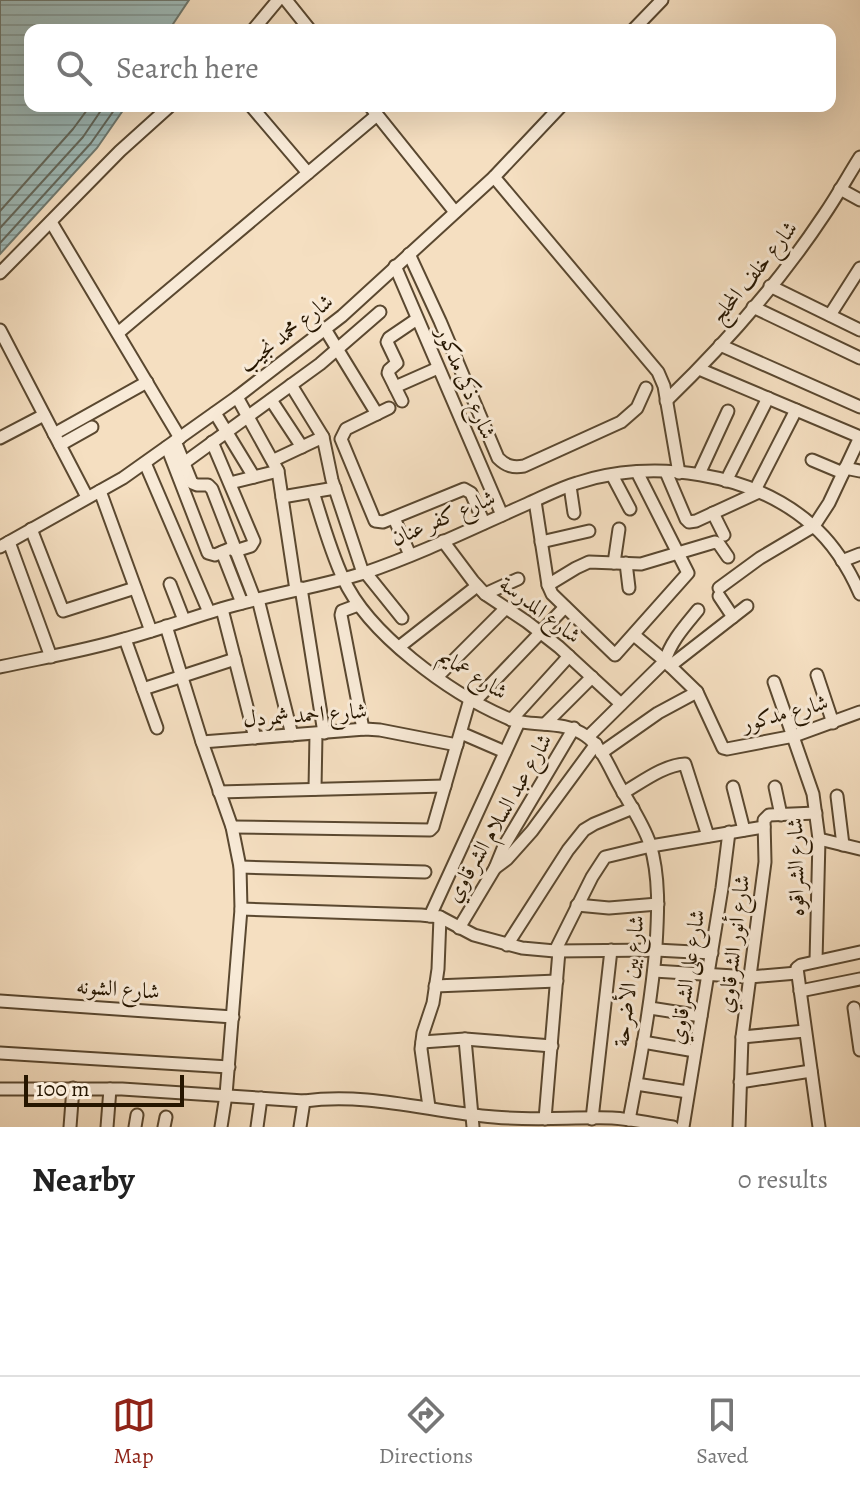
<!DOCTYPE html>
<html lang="en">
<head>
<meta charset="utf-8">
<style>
  :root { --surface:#fff; --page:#f2f2f2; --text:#222; --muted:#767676; --line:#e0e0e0; --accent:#8f2418 }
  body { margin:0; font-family:Alegreya,Amiri,serif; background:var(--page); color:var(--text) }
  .scale { position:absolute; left:24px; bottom:20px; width:160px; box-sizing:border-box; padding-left:8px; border:4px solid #261600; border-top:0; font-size:22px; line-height:28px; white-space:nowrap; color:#261600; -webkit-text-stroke:6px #f8ead7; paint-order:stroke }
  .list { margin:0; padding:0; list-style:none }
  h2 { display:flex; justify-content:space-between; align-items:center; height:104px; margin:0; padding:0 32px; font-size:34px }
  h2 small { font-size:26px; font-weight:400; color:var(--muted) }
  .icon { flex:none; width:44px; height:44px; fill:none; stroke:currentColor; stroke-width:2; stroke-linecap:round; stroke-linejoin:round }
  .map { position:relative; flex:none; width:860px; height:1127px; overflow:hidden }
  .search { position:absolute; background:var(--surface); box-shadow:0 8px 32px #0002; left:24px; right:24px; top:24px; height:88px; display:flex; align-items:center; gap:20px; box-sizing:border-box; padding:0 28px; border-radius:16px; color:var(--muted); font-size:30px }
  .sheet { height:248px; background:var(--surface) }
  nav { display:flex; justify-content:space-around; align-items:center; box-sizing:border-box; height:112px; border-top:2px solid var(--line); background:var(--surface); font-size:22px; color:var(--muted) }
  nav a { display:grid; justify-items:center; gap:4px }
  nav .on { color:var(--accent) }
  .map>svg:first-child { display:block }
  .water { fill:url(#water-rules); stroke:#6e7970; stroke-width:2 }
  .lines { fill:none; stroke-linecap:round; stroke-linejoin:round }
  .shore { stroke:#62685d; stroke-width:2 }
  .minor-casing { stroke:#5a4830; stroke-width:15 }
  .minor { stroke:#f8ead7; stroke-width:11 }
  .labels { text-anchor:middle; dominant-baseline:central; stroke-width:6; stroke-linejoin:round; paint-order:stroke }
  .street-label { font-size:22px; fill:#261600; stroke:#f8ead7 }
</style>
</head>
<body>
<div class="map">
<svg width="860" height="1127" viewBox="0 0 860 1127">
  <defs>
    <pattern id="water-rules" width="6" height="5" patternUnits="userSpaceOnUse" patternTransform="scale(2)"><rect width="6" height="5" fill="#9ebbba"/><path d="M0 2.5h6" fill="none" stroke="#88a09e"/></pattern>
  </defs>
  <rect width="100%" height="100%" fill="#f5dfc1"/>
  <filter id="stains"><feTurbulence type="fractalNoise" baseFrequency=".0025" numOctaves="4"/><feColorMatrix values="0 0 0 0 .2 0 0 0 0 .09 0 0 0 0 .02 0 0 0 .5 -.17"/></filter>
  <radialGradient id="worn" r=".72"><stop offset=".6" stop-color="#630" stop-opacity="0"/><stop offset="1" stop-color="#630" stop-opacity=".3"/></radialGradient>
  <polygon class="water" points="0,0 189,0 169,30 30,30 30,106 126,106 97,148 0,254"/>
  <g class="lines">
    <g class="shore">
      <polyline points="0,211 73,129 90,106"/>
      <polyline points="0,228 83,137 104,106"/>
      <polyline points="0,243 91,143 117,106"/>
    </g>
    <defs>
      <g id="minor">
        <polyline points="286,0 310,30"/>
        <polyline points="253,30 278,0"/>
        <polyline points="633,30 662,0"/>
        <polyline points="251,106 308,173"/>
        <polyline points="370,106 455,212"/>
        <polyline points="494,177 658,372 664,386 679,473"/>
        <polyline points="840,189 860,200"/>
        <polyline points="51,222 180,438"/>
        <path d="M409,254L440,321L498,458C506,466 513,468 524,466L621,422L637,408L646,388"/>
        <polyline points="395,266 502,515"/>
        <polyline points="0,273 120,151 170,106"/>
        <polyline points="770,286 860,330"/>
        <polyline points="753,307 860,358"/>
        <polyline points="830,315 860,268"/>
        <polyline points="325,329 377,414"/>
        <polyline points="0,330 87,497"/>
        <polyline points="118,333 377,115"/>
        <polyline points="720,345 860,407"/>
        <polyline points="699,369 860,437"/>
        <polyline points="291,385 323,437 332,480 363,573"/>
        <polyline points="395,387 438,368"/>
        <polyline points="237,397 278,471 296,590"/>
        <polyline points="271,400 302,447"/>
        <polyline points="402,401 388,373 389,370 397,363 387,342 389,338 417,319"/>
        <path d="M666,401C723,346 781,280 824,215C837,196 848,176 860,157"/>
        <polyline points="389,408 346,429 341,439 375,521 383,522 464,489 471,493 484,523"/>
        <polyline points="215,413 254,477"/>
        <polyline points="54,434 147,382"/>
        <polyline points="0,438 44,415"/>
        <polyline points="175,441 192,483 197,485 208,485 212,489 255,600"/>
        <polyline points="212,442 254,541 251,546 235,551"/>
        <polyline points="60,445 92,427"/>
        <polyline points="167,447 208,553 215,555 234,547"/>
        <polyline points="274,460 323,437"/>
        <polyline points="812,460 843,473"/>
        <polyline points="145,463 209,612"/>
        <polyline points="184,463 320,364 380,312"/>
        <polyline points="845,468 860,471"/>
        <polyline points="666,472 686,519 689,522 696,521 759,492"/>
        <polyline points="699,474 728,411"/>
        <polyline points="612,475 630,509"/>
        <polyline points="726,481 768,398"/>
        <polyline points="230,483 278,471"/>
        <polyline points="570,486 574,513"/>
        <polyline points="755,490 796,410"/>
        <polyline points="100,491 151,631"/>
        <path d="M313,492C322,520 330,550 343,578C368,634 450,693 505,717C531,729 561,718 586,736C602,747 610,769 619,785C630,805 643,823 650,844C660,877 658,913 656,946C651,1005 640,1062 629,1120"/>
        <polyline points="282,497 335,488"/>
        <polyline points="535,501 548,585 552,594 615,655 688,573 637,472"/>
        <polyline points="713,513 724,535"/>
        <polyline points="394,518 410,555"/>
        <polyline points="31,529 63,611 135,588"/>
        <polyline points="443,541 473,581 485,594 527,622 559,647 621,704"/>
        <polyline points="9,542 51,657"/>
        <polyline points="541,542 589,531"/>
        <polyline points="0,547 123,478 237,397 342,316 494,177 561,106"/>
        <polyline points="222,552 242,603"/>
        <polyline points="842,561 860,554"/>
        <polyline points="614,563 619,529"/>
        <polyline points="626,563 629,588"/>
        <polyline points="365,572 402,618"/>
        <polyline points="170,584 184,620"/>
        <polyline points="548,585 576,568 589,562 641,564 715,542 719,544 728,557"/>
        <polyline points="301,588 324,733"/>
        <polyline points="719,588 760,558 814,526 829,503 860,437"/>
        <polyline points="485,594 518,579"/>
        <polyline points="719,596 733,617"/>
        <polyline points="258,599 292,735"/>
        <polyline points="358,605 342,611 341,615 363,729"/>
        <polyline points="222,609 255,738"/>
        <polyline points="166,626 202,742 232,827 240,867 241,909 226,1095 221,1127"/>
        <polyline points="634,635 665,661 697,692 723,748 727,749 794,736 860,712"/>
        <polyline points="125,639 157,728"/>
        <polyline points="399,647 477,586"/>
        <polyline points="670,666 747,606"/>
        <path d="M0,667C41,658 84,651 124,639C162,629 198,615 235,605C277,593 322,586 364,573C420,554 473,528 527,504C543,497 560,488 577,483C652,458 752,472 812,525C833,543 849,569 860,594"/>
        <polyline points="817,675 833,723"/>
        <polyline points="437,677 506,608"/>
        <polyline points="774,682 813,794 819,839 816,961"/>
        <polyline points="143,689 235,659"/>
        <polyline points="474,702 565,607"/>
        <polyline points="511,720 569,656"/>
        <polyline points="545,724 592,677"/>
        <polyline points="461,733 505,752"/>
        <path d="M588,737L665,661C671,641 685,626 698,610"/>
        <polyline points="202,742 365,729 380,730 457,745"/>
        <polyline points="601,753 658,713 697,692"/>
        <polyline points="733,787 744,830"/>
        <polyline points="775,787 781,815"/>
        <polyline points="315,789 316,734"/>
        <polyline points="219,792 445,786"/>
        <path d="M623,793C642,782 664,765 685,764L708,836"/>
        <polyline points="837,796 843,845"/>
        <polyline points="232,827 430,830 433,827 470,699"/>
        <polyline points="819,839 860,849"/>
        <polyline points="240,867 425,872"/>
        <polyline points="495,868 507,859 532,831 596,744"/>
        <polyline points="577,905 609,908 658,904"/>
        <polyline points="241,909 421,915 440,917 474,935 522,948 555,951 656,950 712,953"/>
        <polyline points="430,916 519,722"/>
        <polyline points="459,928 495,868 504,846 574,728"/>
        <polyline points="507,945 568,850 584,830 594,824 633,808"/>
        <polyline points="555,951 592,877 605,857 651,846 764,827"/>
        <polyline points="654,971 750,977 797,973"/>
        <polyline points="435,986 557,981"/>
        <polyline points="800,991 860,979"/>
        <polyline points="0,1001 233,1017"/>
        <polyline points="650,1008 701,1016"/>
        <polyline points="854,1008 860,1050"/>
        <polyline points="742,1037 805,1031"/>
        <polyline points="465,1039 473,1127"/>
        <polyline points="422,1042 465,1039 552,1046"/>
        <polyline points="643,1042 695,1051"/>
        <polyline points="0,1053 229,1067"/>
        <polyline points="740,1082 811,1071"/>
        <polyline points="636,1084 688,1092"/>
        <path d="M0,1089H122L304,1101C369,1092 430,1112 494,1117C534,1121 572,1117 612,1118C632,1119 653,1124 673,1127"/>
        <polyline points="429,1107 421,1049 423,1033 433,1003 438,969 440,917"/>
        <polyline points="545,1119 559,951"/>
        <polyline points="592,1119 611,950"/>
        <polyline points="70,1127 73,1088"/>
        <polyline points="107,1127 110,1089"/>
        <polyline points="135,1127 137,1115"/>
        <polyline points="164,1127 166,1117"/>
        <polyline points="257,1127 261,1098"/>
        <polyline points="300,1127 304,1101"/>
        <polyline points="683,1127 722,888 729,832"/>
        <polyline points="739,1127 742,1037 765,862 764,820 769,815 816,813"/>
        <polyline points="819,1127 797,968 801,965 860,952"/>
      </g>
    </defs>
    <use href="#minor" class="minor-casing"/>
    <use href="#minor" class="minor"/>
  </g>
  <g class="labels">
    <g class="street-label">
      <text transform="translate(754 272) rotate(-51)">شارع خلف المحلج</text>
      <text transform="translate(286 333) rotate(-38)">شارع محمد نجيب</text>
      <text transform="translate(466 383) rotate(67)">شارع ذكى مدكور</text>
      <text transform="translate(443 518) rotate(-23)">شارع كفر عنان</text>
      <text transform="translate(540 610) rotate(37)">شارع المدرسة</text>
      <text transform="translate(473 674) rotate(32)">شارع عمايم</text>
      <text transform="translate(785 713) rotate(-15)">شارع مدكور</text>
      <text transform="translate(305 715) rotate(-4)">شارع احمد شمردل</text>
      <text transform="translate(499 818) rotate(-60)">شارع عبد السلام الشرقاوي</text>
      <text transform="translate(796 867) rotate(-91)">شارع الشراقوه</text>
      <text transform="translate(734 944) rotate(-83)">شارع أنور الشرقاوي</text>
      <text transform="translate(687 977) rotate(-81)">شارع على الشرقاوي</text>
      <text transform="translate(629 981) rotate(-83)">شارع بين الأضرحة</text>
      <text transform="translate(118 989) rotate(4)">شارع الشونه</text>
    </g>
  </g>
  <rect width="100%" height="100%" filter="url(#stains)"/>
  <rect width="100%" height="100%" fill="url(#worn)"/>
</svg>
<div class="scale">100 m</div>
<div class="search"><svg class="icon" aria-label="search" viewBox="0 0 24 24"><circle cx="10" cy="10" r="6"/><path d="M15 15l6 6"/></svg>Search here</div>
</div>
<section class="sheet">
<h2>Nearby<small>0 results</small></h2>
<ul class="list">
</ul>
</section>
<nav>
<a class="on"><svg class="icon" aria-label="map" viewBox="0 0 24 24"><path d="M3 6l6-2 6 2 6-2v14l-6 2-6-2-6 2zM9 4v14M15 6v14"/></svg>Map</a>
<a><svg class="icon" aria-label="directions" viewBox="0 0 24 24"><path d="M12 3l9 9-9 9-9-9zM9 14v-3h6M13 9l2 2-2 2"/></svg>Directions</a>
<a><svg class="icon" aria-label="saved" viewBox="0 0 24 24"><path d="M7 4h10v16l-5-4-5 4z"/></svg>Saved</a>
</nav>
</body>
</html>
